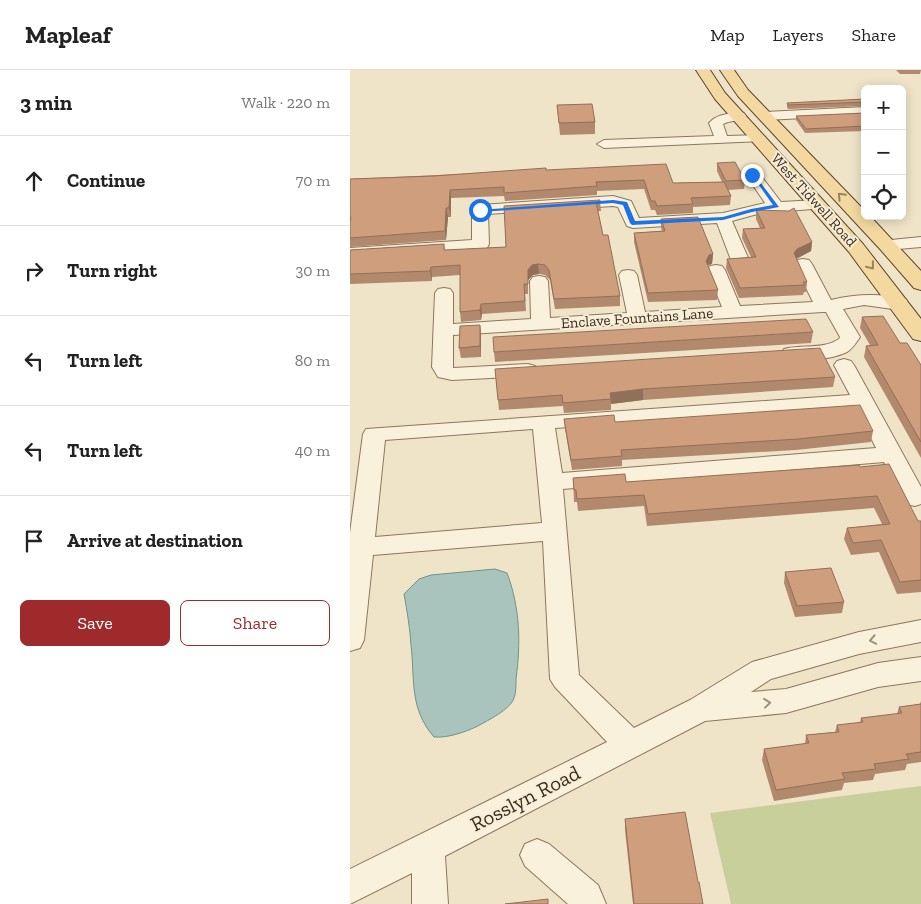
<!DOCTYPE html>
<html lang="en">
<head>
<meta charset="utf-8">
<style>
  :root { --surface:#fff; --page:#f6f6f6; --text:#222; --muted:#767676; --line:#e0e0e0; --accent:#9e2a2b }
  body { margin:0; font-family:"Zilla Slab",serif; background:var(--page); color:var(--text) }
  .controls { position:absolute; right:15px; top:15px; display:grid; overflow:hidden; border-radius:8px; box-shadow:0 2px 12px #0003 }
  .controls button { width:45px; height:45px; display:grid; place-items:center; padding:0; border:0; border-bottom:1px solid var(--line); background:var(--surface); color:var(--text); font:25px sans-serif }
  .stop { position:absolute; width:15px; height:15px; margin:-11px; border:4px solid #1a73e8; border-radius:50%; background:#fff }
  .stop.end { background:#1a73e8; border-color:#fff; box-shadow:0 1px 5px #0008 }
  .list { margin:0; padding:0; list-style:none }
  h2 { display:flex; justify-content:space-between; align-items:center; height:65px; margin:0; padding:0 20px; font-size:21px }
  h2 small { font-size:16px; font-weight:400; color:var(--muted) }
  .list li { display:grid; grid-template-columns:32px 1fr auto; gap:15px; align-items:center; box-sizing:border-box; height:90px; padding:0 20px; border-top:1px solid var(--line) }
  .list b { display:block; font-size:19px; white-space:nowrap }
  .list em { font-size:16px; font-style:normal; color:var(--muted) }
  .actions { display:flex; gap:10px; padding:15px 20px }
  .actions a { flex:1; padding:11px 0; border:1px solid var(--accent); border-radius:8px; text-align:center; font-size:18px; color:var(--accent) }
  .actions .main { background:var(--accent); color:#fff }
  .icon { flex:none; width:28px; height:28px; fill:none; stroke:currentColor; stroke-width:2; stroke-linecap:round; stroke-linejoin:round }
  .map { position:relative; flex:none; width:571px; height:834px; overflow:hidden }
  header { display:flex; align-items:center; gap:30px; box-sizing:border-box; height:70px; padding:0 25px; background:var(--surface); border-bottom:1px solid var(--line) }
  header strong { font-size:24px }
  nav { display:flex; gap:28px; margin-inline-start:auto; font-size:18px }
  main { display:flex }
  aside { flex:1; background:var(--surface) }
  .map>svg:first-child { display:block }
  .green { fill:#c9cf9b }
  .water { fill:#a9c4bc; stroke:#6f938a }
  .lines { fill:none; stroke-linecap:round; stroke-linejoin:round }
  .minor-casing { stroke:#8d765c; stroke-width:2 }
  .major-casing { stroke:#5b4430; stroke-width:2 }
  .minor { fill:#faf1dc; fill-rule:evenodd }
  .major { fill:#f3d9a0; fill-rule:evenodd }
  .wall { fill:#b2896c }
  .shaded-wall { fill:#916f58 }
  .building { fill:#cf9f7d; stroke:#916f58 }
  .oneway { stroke:#988460 }
  .oneway2 { stroke:#9c907e }
  .route { fill:#1a73e8 }
  .labels { text-anchor:middle; dominant-baseline:central; stroke-width:4; stroke-linejoin:round; paint-order:stroke }
  .far-street-label { font-size:15px; fill:#3d2e20; stroke:#f7eed8 }
  .near-street-label { font-size:21px; fill:#3d2e20; stroke:#f7eed8 }
</style>
</head>
<body>
<header>
<strong>Mapleaf</strong>
<nav><a>Map</a><a>Layers</a><a>Share</a></nav>
</header>
<main>
<aside>
<h2>3 min<small>Walk · 220 m</small></h2>
<ul class="list">
<li><svg class="icon" aria-label="ahead" viewBox="0 0 24 24"><path d="M12 20V5M6 11l6-6 6 6"/></svg><div><b>Continue</b></div><em>70 m</em></li>
<li><svg class="icon" aria-label="right" viewBox="0 0 24 24"><path d="M7 20v-9h11M14 6l5 5-5 5"/></svg><div><b>Turn right</b></div><em>30 m</em></li>
<li><svg class="icon" aria-label="left" viewBox="0 0 24 24"><path d="M17 20v-9H6M10 6l-5 5 5 5"/></svg><div><b>Turn left</b></div><em>80 m</em></li>
<li><svg class="icon" aria-label="left" viewBox="0 0 24 24"><path d="M17 20v-9H6M10 6l-5 5 5 5"/></svg><div><b>Turn left</b></div><em>40 m</em></li>
<li><svg class="icon" aria-label="arrive" viewBox="0 0 24 24"><path d="M6 21V4h12l-3 4 3 4H6"/></svg><div><b>Arrive at destination</b></div></li>
</ul>
<div class="actions"><a class="main">Save</a><a>Share</a></div>
</aside>
<div class="map">
<svg width="571" height="834" viewBox="0 0 571 834">
  <rect width="100%" height="100%" fill="#f0e4c8"/>
  <polygon class="green" points="571,716 571,834 381,834 360,743"/>
  <path class="water" d="M145,499L157,503C170,537 171,573 166,609C166,615 166,623 164,628C160,640 138,650 128,656C115,662 99,668 84,667C59,638 65,610 61,575C60,558 57,541 54,524L69,509L81,505Z"/>
  <g class="lines">
    <defs>
      <g id="minor">
        <polygon points="515,37 515,45 415,50 408,46 415,42"/>
        <path d="M389,42L394,43L396,46L394,49L378,52L373,54L377,66L412,65L414,68L412,71L254,78L247,74L254,70L364,66L359,53C367,44 378,44 389,42Z"/>
        <polygon points="403,101 408,102 431,132 468,130 474,132 476,135 474,138 438,141 440,145 438,148 426,148 422,142 411,143 382,151 399,190 396,194 390,195 384,194 381,190 367,153 283,158 277,156 268,137 263,136 138,144 139,174 137,178 131,179 0,188 0,178 122,170 122,140 124,137 130,135 263,126 281,131 289,148 373,143 415,133 396,105 398,102"/>
        <polygon points="571,167 571,177 537,180 531,179 529,175 531,171"/>
        <path d="M453,189L459,190L462,194L481,230C506,224 530,223 556,229L558,233L556,237L543,239L514,235L493,239L510,267C506,273 503,278 497,282C480,290 452,292 434,287L431,283L434,279C453,274 472,280 489,269L490,267L476,242H473L103,265V298L178,294L185,296L188,300L185,304L178,306L102,310L88,307L82,297L85,223L88,219L94,218L100,219L103,223V254L181,249L180,211L183,207L189,206L195,207L198,211L200,248L277,243L269,205L272,201L278,200L284,201L287,205L295,242L372,237L357,200L360,196L366,195L372,196L375,200L390,236L463,232L444,194L447,190Z"/>
        <path d="M494,289L501,291L504,295L571,417V434L565,436L556,434L534,392L213,419L229,605L284,658L340,630L402,592L509,562L571,550V572L509,584L421,609L401,622L436,619L528,593L571,587V611L528,617L436,643L355,651L95,786L98,834H62V803L0,834V799L257,672L205,617L200,609L193,471L23,485L14,570L10,578L0,581V463L13,364L16,359L500,325L484,295L487,291ZM506,338L526,378L212,403L205,358ZM183,359L192,453L25,467L35,370Z"/>
        <polygon points="187,769 199,774 248,815 256,834 218,834 175,796 170,785 175,774"/>
      </g>
      <g id="major">
        <polygon points="346,0 360,0 375,23 513,174 571,249 571,271 563,269 499,182 365,29"/>
        <polygon points="370,0 384,0 398,20 515,141 515,146 520,146 571,201 571,220 564,218 530,179 388,26"/>
      </g>
    </defs>
    <use href="#minor" class="minor-casing"/>
    <use href="#major" class="major-casing"/>
    <use href="#minor" class="minor"/>
    <use href="#major" class="major"/>
  </g>
  <g class="wall">
    <polygon points="546,0 571,0 570,4 550,4"/>
    <polygon points="515,29 515,36 438,39 437,37 437,33"/>
    <polygon points="207,35 245,52 245,64 210,65"/>
    <polygon points="515,43 515,61 455,63 446,50 446,46"/>
    <polygon points="367,93 395,110 394,119 378,120 381,126 380,135 343,137 343,143 307,145 305,140 301,140 294,119 247,121 247,125 155,131 154,126 101,128 101,147 98,147 96,170 0,177 0,109 196,100 323,113 372,112 367,101"/>
    <polygon points="250,132 251,141 248,141 253,165 270,226 270,236 205,239 200,210 195,205 189,204 183,205 178,210 178,224 175,224 176,241 132,244 131,250 111,252 110,242 110,205 82,207 82,211 0,214 0,180 94,174 95,180 156,177 154,136"/>
    <polygon points="406,140 462,172 461,181 446,189 457,212 456,222 454,222 453,225 389,228 376,198 377,189 401,187 392,168 393,159 410,158 406,149"/>
    <polygon points="311,149 363,184 362,194 358,195 358,196 368,220 367,230 298,232 284,172 284,163 312,161 311,158"/>
    <polygon points="512,247 550,273 571,295 571,388 514,287 516,276 520,275 510,258"/>
    <polygon points="130,255 131,265 131,287 111,288 109,278"/>
    <polygon points="463,262 461,273 145,292 144,282"/>
    <polygon points="145,299 485,307 483,317 293,330 261,334 261,340 214,343 213,336 149,340"/>
    <polygon points="214,349 265,352 523,361 521,372 446,380 272,390 272,396 222,400 215,359"/>
    <polygon points="510,397 568,451 571,451 571,522 547,524 529,482 501,485 494,469 497,458 532,454 524,438 297,456 294,436 228,441 227,432 224,432 223,408 276,412"/>
    <polygon points="435,502 494,532 492,543 445,547 434,513"/>
    <polygon points="571,631 571,692 557,694 555,700 525,704 523,710 494,713 492,720 424,731 412,690 414,679 455,674 456,665 485,662 487,655 510,653 511,648 547,644 549,637 570,634"/>
    <polygon points="275,749 348,812 353,834 283,834 275,760"/>
  </g>
  <g class="shaded-wall">
    <polygon points="100,120 101,128 101,147 99,138"/>
    <polygon points="96,138 98,147 96,170 95,161"/>
    <polygon points="462,172 461,181 446,189 444,183 447,179"/>
    <polygon points="363,184 362,194 358,195 355,201 356,191 359,185"/>
    <polygon points="188,194 189,204 183,205 178,210 178,224 178,200 182,195"/>
    <polygon points="81,197 82,207 82,211 80,201"/>
    <polygon points="131,234 132,244 131,250 130,240"/>
    <polygon points="130,255 131,265 131,287 130,276"/>
    <polygon points="293,319 293,330 261,334 260,323"/>
  </g>
  <g class="building">
    <polygon points="515,29 515,32 438,35 437,33"/>
    <polygon points="242,34 245,52 209,53 207,35"/>
    <polygon points="515,43 515,56 456,59 446,46"/>
    <polygon points="385,92 395,110 376,111 367,93"/>
    <polygon points="316,94 323,113 374,112 381,126 341,128 343,134 307,136 305,131 301,131 294,110 246,112 247,116 154,123 154,117 100,120 99,138 96,138 95,161 0,168 0,152 1,147 0,147 0,109 84,106 196,98 196,100"/>
    <polygon points="250,130 250,132 246,132 253,165 258,165 270,226 204,229 199,200 195,195 188,194 182,195 178,200 178,214 174,214 175,231 131,234 130,240 110,242 110,195 81,197 80,201 0,204 0,180 94,174 94,180 156,177 154,136"/>
    <polygon points="444,138 462,172 447,179 444,183 457,212 453,212 455,215 390,218 377,189 406,187 393,159 415,158 406,140 439,141"/>
    <polygon points="348,147 363,184 359,185 356,191 368,220 298,223 284,163 315,161 311,149"/>
    <polygon points="533,246 550,273 557,273 571,295 571,372 516,276 528,275 512,247"/>
    <polygon points="456,249 463,262 144,282 143,267"/>
    <polygon points="130,255 130,276 109,278 110,256"/>
    <polygon points="470,278 485,307 293,319 260,323 261,329 213,333 212,325 148,330 145,299"/>
    <polygon points="510,335 523,361 448,369 271,380 272,386 221,390 214,349 264,345 265,352"/>
    <polygon points="539,394 568,451 571,451 571,510 550,512 531,470 503,473 497,458 540,454 527,426 298,444 294,425 227,429 226,420 224,420 223,408 275,404 276,412 509,395 510,397"/>
    <polygon points="481,498 494,532 447,536 435,502"/>
    <polygon points="571,634 571,682 556,684 559,689 524,694 526,699 492,703 495,709 426,720 414,679 459,673 456,665 489,662 487,655 513,652 511,648 552,643 549,637"/>
    <polygon points="335,742 348,812 349,812 353,834 284,834 275,749"/>
    <polygon points="198,829 198,834 155,834"/>
  </g>
  <defs><path id="oneway-chevron" d="M-2-3.5L2.5 0L-2 3.5" fill="none" stroke-width="1.6" stroke-linecap="round" stroke-linejoin="round" transform="scale(1.25)"/></defs>
  <g class="oneway">
    <use href="#oneway-chevron" transform="translate(491 126) rotate(-134)"/>
    <use href="#oneway-chevron" transform="translate(521 196) rotate(52)"/>
  </g>
  <g class="oneway2">
    <use href="#oneway-chevron" transform="translate(523 570) rotate(169)"/>
    <use href="#oneway-chevron" transform="translate(417 633) rotate(-6)"/>
  </g>
  <polygon class="route" points="401,104 404,104 429,137 402,142 373,150 282,155 280,153 273,135 263,133 130,142 128,140 263,130 277,132 285,151 373,147 401,139 423,135"/>
  <g class="labels">
    <g class="far-street-label">
      <text transform="translate(464 130) rotate(48)">West Tidwell Road</text>
      <text transform="translate(287 248) rotate(-4)">Enclave Fountains Lane</text>
    </g>
    <g class="near-street-label">
      <text transform="translate(175 728) rotate(-27)">Rosslyn Road</text>
    </g>
  </g>
</svg>
<div class="controls">
<button>+</button>
<button>−</button>
<button><svg class="icon" aria-label="locate" viewBox="0 0 24 24"><circle cx="12" cy="12" r="6"/><path d="M12 2v4M12 18v4M2 12h4M18 12h4"/></svg></button>
</div>
<div class="stop" style="left:130px;top:140px"></div>
<div class="stop end" style="left:402px;top:105px"></div>
</div>
</main>
</body>
</html>
